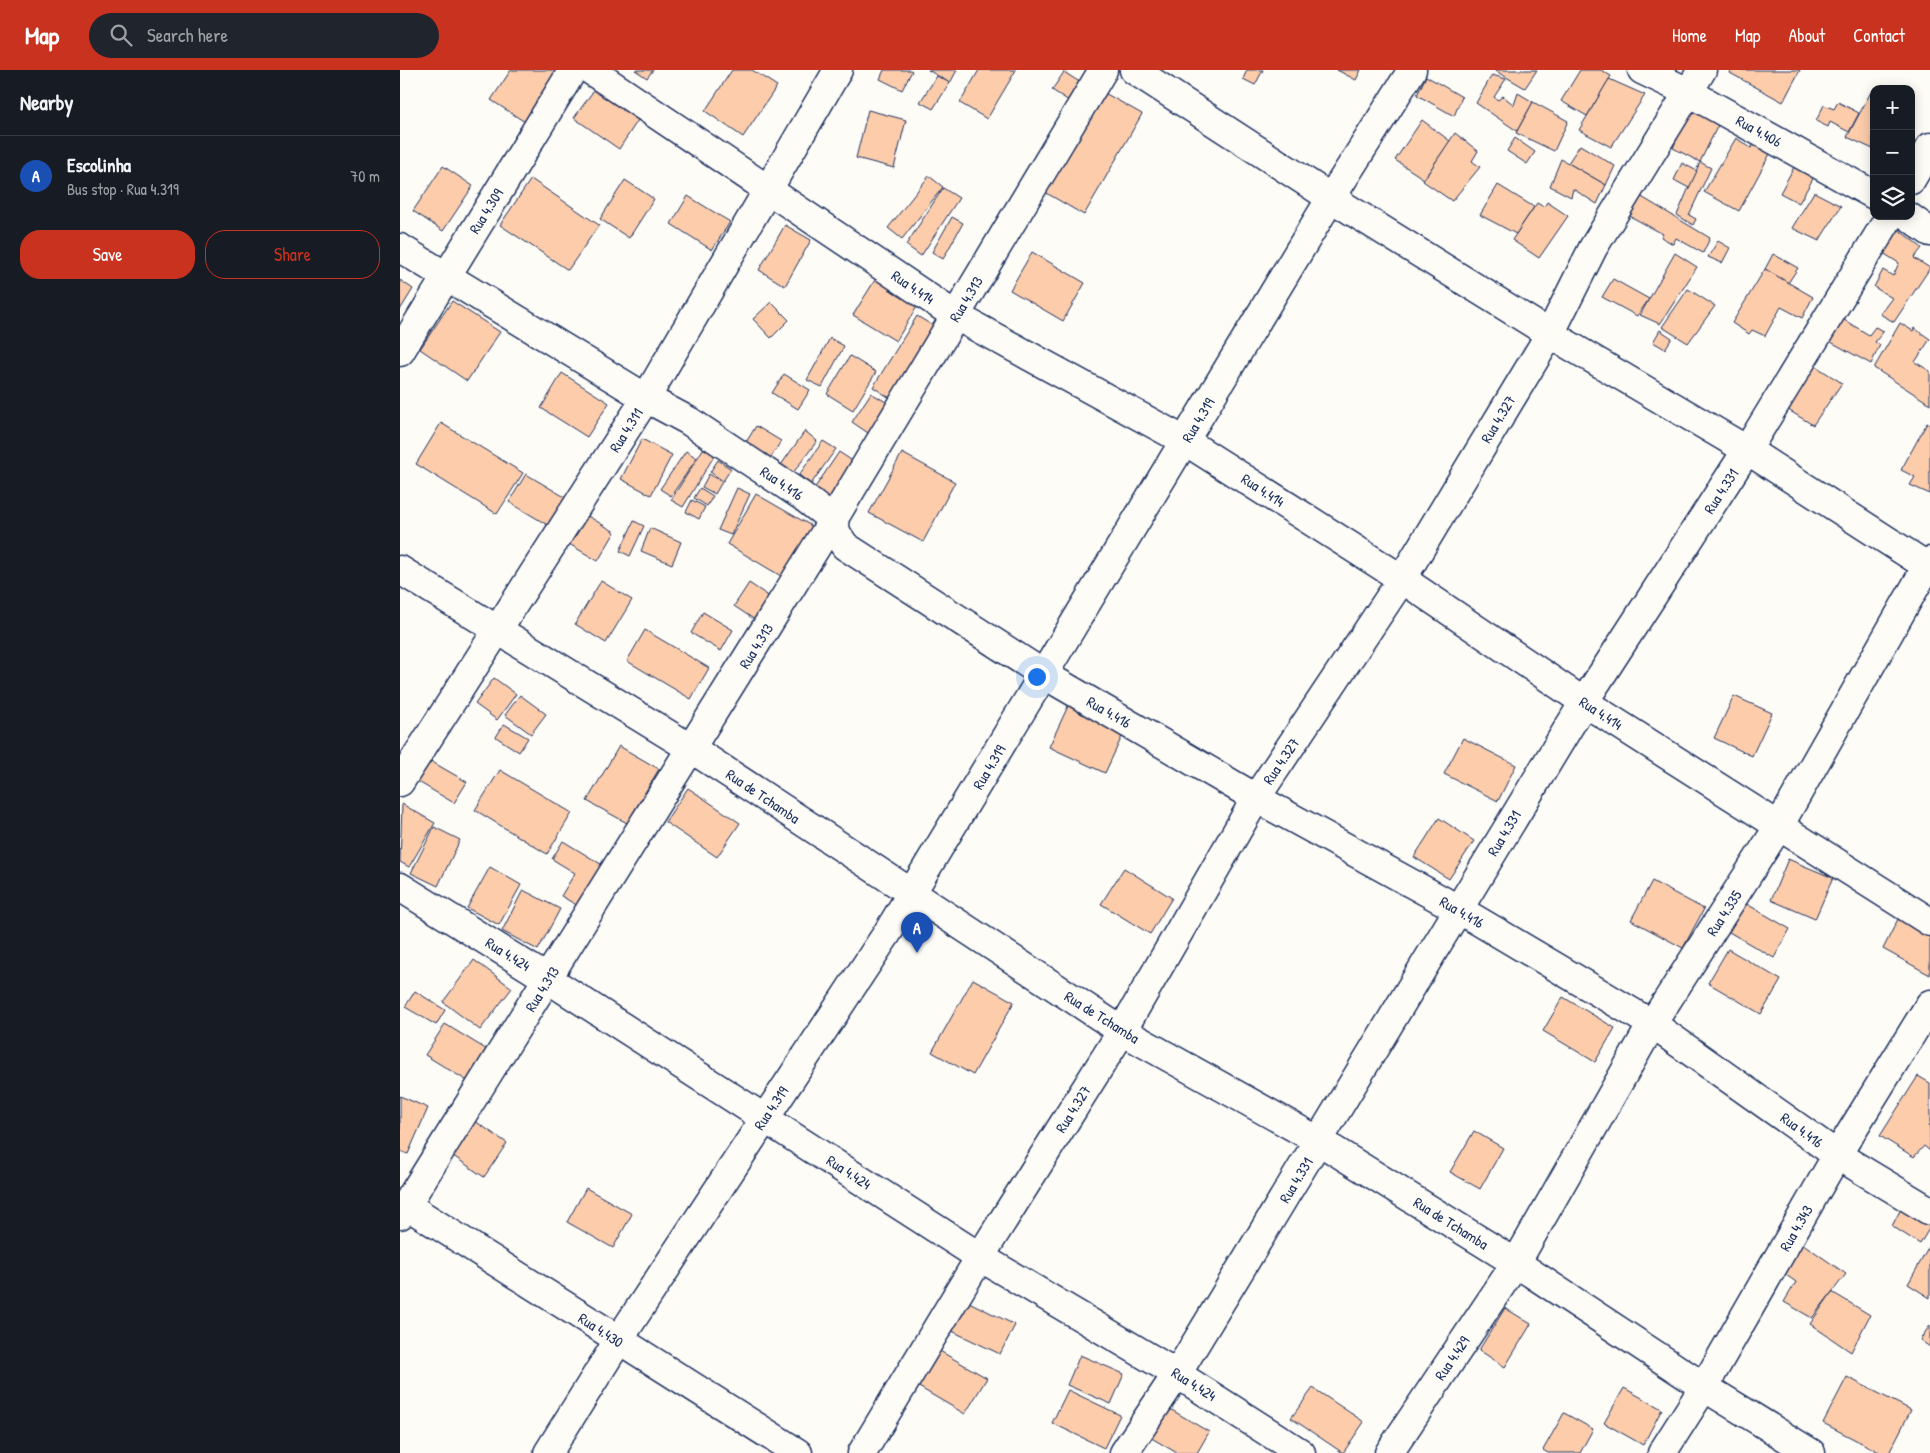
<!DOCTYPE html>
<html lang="en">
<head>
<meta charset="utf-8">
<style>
  :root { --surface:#171b24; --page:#20242c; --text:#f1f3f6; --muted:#9ea1a6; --line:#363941; --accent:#c8321e }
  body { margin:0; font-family:"Patrick Hand",sans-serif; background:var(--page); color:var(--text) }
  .controls { position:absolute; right:15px; top:15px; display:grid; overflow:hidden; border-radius:10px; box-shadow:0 2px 12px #0003 }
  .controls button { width:45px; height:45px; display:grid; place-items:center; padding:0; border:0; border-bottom:1px solid var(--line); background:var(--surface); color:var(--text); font:25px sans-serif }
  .you { position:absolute; left:636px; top:606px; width:18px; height:18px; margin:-12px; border:4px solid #fff; border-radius:50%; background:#1a73e8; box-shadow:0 0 0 8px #1a73e833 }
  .badge { display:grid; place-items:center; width:32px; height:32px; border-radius:50%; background:var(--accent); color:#fff; font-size:16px; font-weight:700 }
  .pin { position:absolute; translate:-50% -41px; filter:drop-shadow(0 1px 2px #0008) }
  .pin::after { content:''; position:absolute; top:26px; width:18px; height:15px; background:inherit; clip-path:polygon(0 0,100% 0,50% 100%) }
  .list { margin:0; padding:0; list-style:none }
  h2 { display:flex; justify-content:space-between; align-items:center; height:65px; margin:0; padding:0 20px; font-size:21px }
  h2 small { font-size:16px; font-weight:400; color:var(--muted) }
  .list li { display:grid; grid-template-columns:32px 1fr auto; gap:15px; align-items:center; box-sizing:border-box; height:80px; padding:0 20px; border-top:1px solid var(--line) }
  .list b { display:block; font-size:19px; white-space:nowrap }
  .list p { margin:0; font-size:16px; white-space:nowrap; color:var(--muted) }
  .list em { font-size:16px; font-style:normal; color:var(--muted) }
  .actions { display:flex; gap:10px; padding:15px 20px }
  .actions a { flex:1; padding:11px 0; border:1px solid var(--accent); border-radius:20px; text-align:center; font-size:18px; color:var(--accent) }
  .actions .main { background:var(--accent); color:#fff }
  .icon { flex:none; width:28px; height:28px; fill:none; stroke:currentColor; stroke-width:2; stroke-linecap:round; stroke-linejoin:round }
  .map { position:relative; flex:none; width:1530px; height:1383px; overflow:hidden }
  header { display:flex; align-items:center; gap:30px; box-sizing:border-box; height:70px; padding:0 25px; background:var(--accent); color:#fff }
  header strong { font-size:24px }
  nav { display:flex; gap:28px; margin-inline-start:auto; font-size:18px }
  .search { width:350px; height:45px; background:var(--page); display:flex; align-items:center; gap:12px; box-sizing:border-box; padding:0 18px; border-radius:28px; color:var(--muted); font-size:19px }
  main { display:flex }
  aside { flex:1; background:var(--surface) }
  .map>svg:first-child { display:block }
  .building { fill:#fcccab; stroke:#1b2f5e }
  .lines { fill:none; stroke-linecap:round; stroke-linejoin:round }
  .minor-casing { stroke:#1b2f5e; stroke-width:31 }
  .minor { stroke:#fdfcf7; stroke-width:28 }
  .labels { text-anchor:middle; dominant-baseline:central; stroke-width:4.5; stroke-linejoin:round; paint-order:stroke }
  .street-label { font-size:15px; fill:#1b2f5e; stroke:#fdfcf7 }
</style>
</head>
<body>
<header>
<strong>Map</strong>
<div class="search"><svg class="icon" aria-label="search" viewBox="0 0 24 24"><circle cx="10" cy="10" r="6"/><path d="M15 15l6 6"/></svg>Search here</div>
<nav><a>Home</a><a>Map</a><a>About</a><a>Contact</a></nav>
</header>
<main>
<aside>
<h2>Nearby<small></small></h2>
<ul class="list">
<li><span class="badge" style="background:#1a4fb4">A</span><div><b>Escolinha</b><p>Bus stop · Rua 4.319</p></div><em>70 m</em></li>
</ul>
<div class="actions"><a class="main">Save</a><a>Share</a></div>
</aside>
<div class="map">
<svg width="1530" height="1383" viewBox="0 0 1530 1383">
  <rect width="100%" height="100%" fill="#fdfcf7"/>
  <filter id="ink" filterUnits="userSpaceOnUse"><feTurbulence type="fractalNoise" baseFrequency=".02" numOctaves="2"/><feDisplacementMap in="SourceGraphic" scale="10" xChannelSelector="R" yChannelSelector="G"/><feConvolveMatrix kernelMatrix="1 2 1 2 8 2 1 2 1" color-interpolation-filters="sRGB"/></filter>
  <g filter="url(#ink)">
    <g class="building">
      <polygon points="111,0 154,0 160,4 128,54 91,30"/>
      <polygon points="235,0 253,0 247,8"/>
      <polygon points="332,0 352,0 377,16 343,67 305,41"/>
      <polygon points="484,0 510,0 512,1 502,20 480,9"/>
      <polygon points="528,0 557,0 550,13"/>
      <polygon points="579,0 616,0 587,49 560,33"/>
      <polygon points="847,0 863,0 855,15 843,9"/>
      <polygon points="937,0 961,0 956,10"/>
      <polygon points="1094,0 1137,0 1125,18"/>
      <polygon points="1180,0 1201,0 1211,6 1187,46 1161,31"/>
      <polygon points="1331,0 1400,0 1383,32 1330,3"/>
      <polygon points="664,2 692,20 680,38 652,20"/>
      <polygon points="1092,5 1106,9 1094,27 1098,30 1103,26 1114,35 1118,23 1133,32 1117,61 1076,33"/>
      <polygon points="537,6 550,13 533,39 520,32"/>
      <polygon points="1026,6 1062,27 1054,46 1017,25"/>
      <polygon points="1209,9 1245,25 1211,77 1179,60"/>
      <polygon points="194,20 238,50 219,79 174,48"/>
      <polygon points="701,21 742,44 684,145 643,121"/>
      <polygon points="1471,22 1474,24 1473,79 1447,67"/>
      <polygon points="1133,32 1168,51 1154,81 1116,63"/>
      <polygon points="1438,32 1459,43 1449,62 1430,52 1428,57 1416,51 1424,35 1434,39"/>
      <polygon points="1291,37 1320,51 1300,92 1273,78"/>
      <polygon points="468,40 506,50 494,98 456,88"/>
      <polygon points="1022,50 1050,71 1024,109 995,90"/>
      <polygon points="1055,63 1078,81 1072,91 1080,97 1052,131 1023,111"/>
      <polygon points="1115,68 1135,82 1127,94 1107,81"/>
      <polygon points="1336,68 1351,78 1356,71 1371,82 1339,141 1304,122"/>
      <polygon points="1180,75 1215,96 1206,115 1168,93"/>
      <polygon points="1161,89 1206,115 1197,134 1173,119 1171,127 1150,116"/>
      <polygon points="1300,92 1311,98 1289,145 1296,149 1293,155 1277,145"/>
      <polygon points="1282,93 1297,101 1289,118 1274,110"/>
      <polygon points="43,96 73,116 43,161 13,141"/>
      <polygon points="1394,97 1414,107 1399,133 1380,123"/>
      <polygon points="529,106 543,117 502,169 488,158"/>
      <polygon points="131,109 199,155 168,200 100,155"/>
      <polygon points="225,110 254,129 229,168 200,149"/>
      <polygon points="1098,115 1134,137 1116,164 1080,145"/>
      <polygon points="543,118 559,128 521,186 506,175"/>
      <polygon points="1414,122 1441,136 1419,171 1392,158"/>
      <polygon points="1235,123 1310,168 1303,183 1276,168 1273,174 1261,167 1263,164 1226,144"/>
      <polygon points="288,126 330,152 312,180 271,154"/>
      <polygon points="1147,132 1168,146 1139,188 1112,170 1137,133 1144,137"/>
      <polygon points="552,147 563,153 543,189 532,182"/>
      <polygon points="385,155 411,170 385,216 359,200"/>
      <polygon points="1498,159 1522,178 1514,188 1530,198 1494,252 1480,244 1492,228 1474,217 1483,200 1493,206 1499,193 1483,183"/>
      <polygon points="1318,171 1330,178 1322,193 1308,187"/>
      <polygon points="632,182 685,213 663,251 610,220"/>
      <polygon points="1275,183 1297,197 1260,254 1240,245"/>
      <polygon points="1373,184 1398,198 1388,213 1365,199"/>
      <polygon points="1365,199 1413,227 1402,248 1381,237 1365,266 1352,260 1349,264 1332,253"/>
      <polygon points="480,202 523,227 496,271 453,245"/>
      <polygon points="1213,209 1249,229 1237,246 1202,227"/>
      <polygon points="0,210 13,219 0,240"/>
      <polygon points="1288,219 1315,236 1288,273 1262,257"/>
      <polygon points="52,231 100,262 67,311 20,279"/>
      <polygon points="371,232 389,250 371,268 353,249"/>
      <polygon points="1436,245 1469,265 1475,257 1484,261 1475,272 1480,275 1471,294 1422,267"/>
      <polygon points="517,246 540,260 496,332 473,317"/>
      <polygon points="1500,253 1513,261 1514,258 1530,269 1515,292 1530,301 1530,334 1474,298"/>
      <polygon points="1260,260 1272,268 1265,279 1253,272"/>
      <polygon points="430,268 444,276 422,317 407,310"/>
      <polygon points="450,286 476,302 453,340 427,324"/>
      <polygon points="1406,290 1442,313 1413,355 1380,335"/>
      <polygon points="162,303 209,333 187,367 141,338"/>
      <polygon points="384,304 410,320 398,339 372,323"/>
      <polygon points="471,323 491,335 471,365 452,352"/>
      <polygon points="41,353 123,403 97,444 16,394"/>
      <polygon points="1527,353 1530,355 1530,424 1510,415 1515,407 1501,400"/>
      <polygon points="356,356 381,371 370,389 345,374"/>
      <polygon points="405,361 417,371 393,403 381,395"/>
      <polygon points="242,369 272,385 251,425 221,409"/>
      <polygon points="423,371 436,379 411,414 399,405"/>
      <polygon points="305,376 316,383 283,437 271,430"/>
      <polygon points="286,381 297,388 271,426 260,419"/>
      <polygon points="439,382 460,396 434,433 414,419"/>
      <polygon points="502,383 555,412 523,472 469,443"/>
      <polygon points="318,390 331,399 323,411 310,402"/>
      <polygon points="126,404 168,429 151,457 109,432"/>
      <polygon points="309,404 322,412 315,424 302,417"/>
      <polygon points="300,418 313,426 307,436 294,428"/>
      <polygon points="337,418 350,424 331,465 318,460"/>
      <polygon points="356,424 415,458 386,509 327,474"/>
      <polygon points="292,430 305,437 299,449 286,442"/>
      <polygon points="181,442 215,462 198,491 164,471"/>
      <polygon points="234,451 244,456 230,486 220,481"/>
      <polygon points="250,458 281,472 272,494 241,481"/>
      <polygon points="201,511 232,530 206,573 175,554"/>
      <polygon points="349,513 373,529 358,552 334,536"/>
      <polygon points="303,542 333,560 321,581 291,563"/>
      <polygon points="245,560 309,598 291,629 227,591"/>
      <polygon points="94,608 116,624 97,650 75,634"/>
      <polygon points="120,625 146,644 131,664 105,645"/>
      <polygon points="1334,626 1372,643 1352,686 1314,668"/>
      <polygon points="669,634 725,660 705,703 649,677"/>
      <polygon points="104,654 128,668 119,682 96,667"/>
      <polygon points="1063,668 1116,695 1098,731 1044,704"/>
      <polygon points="219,676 259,699 227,753 187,731"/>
      <polygon points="22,686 67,712 54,733 10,707"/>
      <polygon points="100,700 172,743 147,784 75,740"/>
      <polygon points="288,718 340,753 317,787 265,752"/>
      <polygon points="2,734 35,753 9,797 0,792"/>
      <polygon points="1039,748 1074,771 1049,809 1014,787"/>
      <polygon points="34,757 60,770 38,816 11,803"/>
      <polygon points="163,771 204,796 180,837 161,826 175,803 152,789"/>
      <polygon points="1388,789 1433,808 1415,849 1371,830"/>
      <polygon points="90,797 121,815 99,855 67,838"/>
      <polygon points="724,798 772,828 750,864 701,834"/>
      <polygon points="1252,811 1304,839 1283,878 1231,850"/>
      <polygon points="123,820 160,839 138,880 102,861"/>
      <polygon points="1345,833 1390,859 1374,888 1329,862"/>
      <polygon points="1502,841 1530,859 1530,905 1483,879"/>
      <polygon points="1328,879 1381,910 1361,944 1308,913"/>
      <polygon points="74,890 112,918 80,960 43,932"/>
      <polygon points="573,909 614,932 573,1005 532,982"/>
      <polygon points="15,921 45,940 36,955 5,937"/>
      <polygon points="1163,927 1215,958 1195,992 1143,961"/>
      <polygon points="45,954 89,981 69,1012 25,985"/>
      <polygon points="1518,1006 1530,1013 1530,1053 1528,1056 1530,1057 1530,1081 1524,1076 1514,1087 1480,1066"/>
      <polygon points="0,1026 28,1038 8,1084 0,1081"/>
      <polygon points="72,1049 107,1073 84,1107 49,1083"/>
      <polygon points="1074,1061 1103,1078 1080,1119 1050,1102"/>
      <polygon points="186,1118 232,1144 213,1178 167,1152"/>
      <polygon points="1504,1133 1530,1148 1530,1157 1520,1174 1492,1156"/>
      <polygon points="1399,1171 1446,1204 1412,1248 1384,1232 1396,1212 1379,1200"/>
      <polygon points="1530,1175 1530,1228 1508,1214"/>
      <polygon points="1432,1222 1470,1245 1451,1282 1410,1254"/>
      <polygon points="567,1231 615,1255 600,1284 552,1261"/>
      <polygon points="1105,1238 1131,1254 1105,1297 1079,1280"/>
      <polygon points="1530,1255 1530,1277 1520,1270"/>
      <polygon points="538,1280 587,1308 565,1344 517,1316"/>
      <polygon points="680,1285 724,1304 711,1334 667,1315"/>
      <polygon points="1447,1307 1511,1340 1489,1383 1481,1383 1423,1353"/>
      <polygon points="913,1318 964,1352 943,1383 891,1348"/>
      <polygon points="1224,1318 1262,1339 1243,1375 1204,1353"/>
      <polygon points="668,1320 720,1345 704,1378 652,1353"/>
      <polygon points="765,1336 809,1362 797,1383 777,1383 748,1366"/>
      <polygon points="1164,1343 1193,1359 1180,1383 1148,1383 1143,1380"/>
    </g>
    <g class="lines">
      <defs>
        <g id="minor">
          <polyline points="190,0 556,246 785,371 1002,509 1184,632 1530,852"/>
          <polyline points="734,0 931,128 1150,264 1347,380 1530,498"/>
          <polyline points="1242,0 1288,22 1474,125"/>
          <polyline points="1511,110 1530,77"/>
          <polyline points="1508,146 1530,162"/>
          <polyline points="0,178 246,328 289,351 402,426 433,450 437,464 445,476 645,605 856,728 1058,839 1252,954 1437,1085 1530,1141"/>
          <polyline points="0,282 173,0"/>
          <polyline points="0,500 292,679 722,961 919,1071 1116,1193 1304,1317 1411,1383"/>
          <polyline points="0,712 246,328 438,0"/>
          <polyline points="0,817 148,909 580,1187 777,1304 901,1383"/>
          <polyline points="6,1135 398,1383"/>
          <polyline points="0,1145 433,450 703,0"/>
          <polyline points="148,1383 218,1271 488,862 931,128 1012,0"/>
          <polyline points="462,1383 580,1187 722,961 856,728 1002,509 1150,264 1193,178 1302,0"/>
          <polyline points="724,1383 777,1304 1184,632 1347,380 1490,146"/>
          <polyline points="989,1383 1116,1193 1252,954 1379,756 1530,491"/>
          <polyline points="1262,1383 1304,1317 1437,1085 1530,934"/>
        </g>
      </defs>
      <use href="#minor" class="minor-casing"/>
      <use href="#minor" class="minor"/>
    </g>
  </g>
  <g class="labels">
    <g class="street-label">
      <text transform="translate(1359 61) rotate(29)">Rua 4.406</text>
      <text transform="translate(86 141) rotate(-58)">Rua 4.309</text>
      <text transform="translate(513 217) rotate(34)">Rua 4.414</text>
      <text transform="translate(566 229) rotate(-59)">Rua 4.313</text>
      <text transform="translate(1098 349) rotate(-59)">Rua 4.327</text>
      <text transform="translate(798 350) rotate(-59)">Rua 4.319</text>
      <text transform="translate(226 360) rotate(-58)">Rua 4.311</text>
      <text transform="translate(382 413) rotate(34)">Rua 4.416</text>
      <text transform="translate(863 420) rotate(33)">Rua 4.414</text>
      <text transform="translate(1321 421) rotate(-57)">Rua 4.331</text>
      <text transform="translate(356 576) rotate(-58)">Rua 4.313</text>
      <text transform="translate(709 642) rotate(30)">Rua 4.416</text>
      <text transform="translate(1201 643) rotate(33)">Rua 4.414</text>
      <text transform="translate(881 691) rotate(-56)">Rua 4.327</text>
      <text transform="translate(589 697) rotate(-59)">Rua 4.319</text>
      <text transform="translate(363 726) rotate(34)">Rua de Tchamba</text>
      <text transform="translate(1104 763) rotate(-59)">Rua 4.331</text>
      <text transform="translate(1062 842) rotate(30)">Rua 4.416</text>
      <text transform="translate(1324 843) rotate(-57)">Rua 4.335</text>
      <text transform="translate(108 884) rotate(32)">Rua 4.424</text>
      <text transform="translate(142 919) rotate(-58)">Rua 4.313</text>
      <text transform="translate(702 947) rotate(32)">Rua de Tchamba</text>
      <text transform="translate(371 1038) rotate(-56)">Rua 4.319</text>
      <text transform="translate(673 1039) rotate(-58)">Rua 4.327</text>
      <text transform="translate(1402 1060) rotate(36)">Rua 4.416</text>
      <text transform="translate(449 1102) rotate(33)">Rua 4.424</text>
      <text transform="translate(896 1110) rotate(-59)">Rua 4.331</text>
      <text transform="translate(1051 1153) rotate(32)">Rua de Tchamba</text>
      <text transform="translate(1396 1158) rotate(-60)">Rua 4.343</text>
      <text transform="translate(201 1260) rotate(33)">Rua 4.430</text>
      <text transform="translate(1052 1288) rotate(-56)">Rua 4.429</text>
      <text transform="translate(794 1314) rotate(32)">Rua 4.424</text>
    </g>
  </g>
</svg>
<div class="controls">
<button>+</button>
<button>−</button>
<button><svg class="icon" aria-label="layers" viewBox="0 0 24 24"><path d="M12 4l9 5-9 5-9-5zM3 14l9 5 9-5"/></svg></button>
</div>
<div class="you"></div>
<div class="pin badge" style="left:517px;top:883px;background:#1a4fb4">A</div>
</div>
</main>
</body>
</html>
